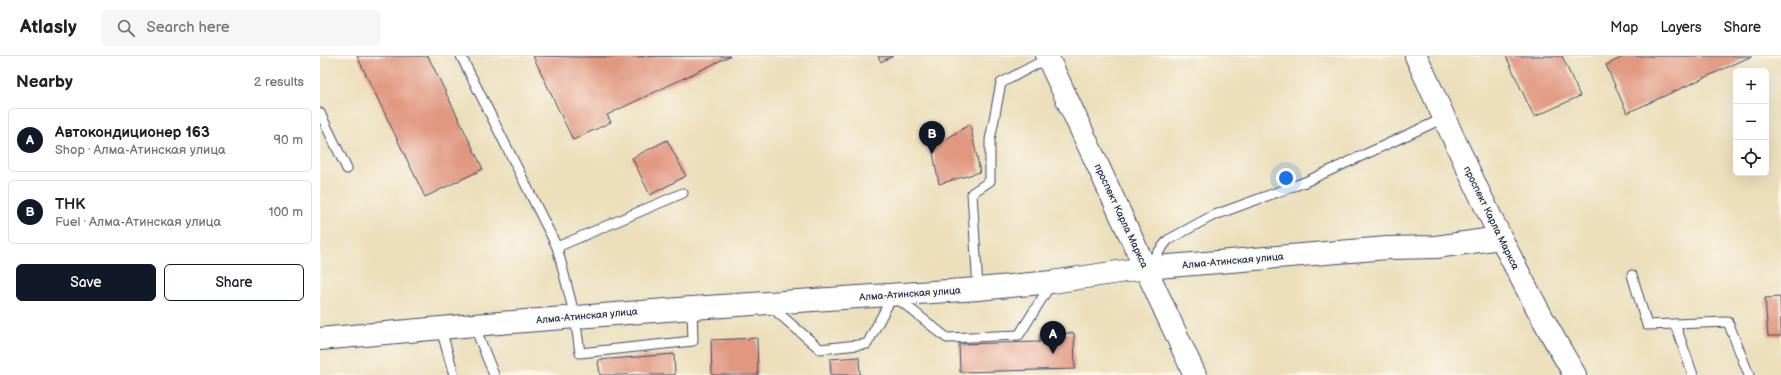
<!DOCTYPE html>
<html lang="en">
<head>
<meta charset="utf-8">
<style>
  :root { --surface:#fff; --page:#f6f6f6; --text:#202124; --muted:#757577; --line:#e0e0e0; --accent:#111827 }
  body { margin:0; font-family:"Balsamiq Sans",sans-serif; background:var(--page); color:var(--text) }
  .controls { position:absolute; right:12px; top:12px; display:grid; overflow:hidden; border-radius:6px; box-shadow:0 4px 16px #0002 }
  .controls button { width:36px; height:36px; display:grid; place-items:center; padding:0; border:0; border-bottom:1px solid var(--line); background:var(--surface); color:var(--text); font:20px sans-serif }
  .you { position:absolute; left:966px; top:122px; width:14px; height:14px; margin:-10px; border:3px solid #fff; border-radius:50%; background:#1a73e8; box-shadow:0 0 0 6px #1a73e833 }
  .badge { display:grid; place-items:center; width:26px; height:26px; border-radius:50%; background:var(--accent); color:#fff; font-size:13px; font-weight:700 }
  .pin { position:absolute; translate:-50% -33px; filter:drop-shadow(0 1px 2px #0008) }
  .pin::after { content:''; position:absolute; top:21px; width:14px; height:12px; background:inherit; clip-path:polygon(0 0,100% 0,50% 100%) }
  .list { margin:0; padding:0; list-style:none }
  h2 { display:flex; justify-content:space-between; align-items:center; height:52px; margin:0; padding:0 16px; font-size:17px }
  h2 small { font-size:13px; font-weight:400; color:var(--muted) }
  .list li { display:grid; grid-template-columns:26px 1fr auto; gap:12px; align-items:center; box-sizing:border-box; height:64px; margin:0 8px 8px; padding:0 8px; border:1px solid var(--line); border-radius:6px }
  .list b { display:block; font-size:15px; white-space:nowrap }
  .list p { margin:0; font-size:13px; white-space:nowrap; color:var(--muted) }
  .list em { font-size:13px; font-style:normal; color:var(--muted) }
  .actions { display:flex; gap:8px; padding:12px 16px }
  .actions a { flex:1; padding:9px 0; border:1px solid var(--accent); border-radius:6px; text-align:center; font-size:14px; color:var(--accent) }
  .actions .main { background:var(--accent); color:#fff }
  .icon { flex:none; width:22px; height:22px; fill:none; stroke:currentColor; stroke-width:2; stroke-linecap:round; stroke-linejoin:round }
  .map { position:relative; flex:none; width:1461px; height:319px; overflow:hidden }
  header { display:flex; align-items:center; gap:24px; box-sizing:border-box; height:56px; padding:0 20px; background:var(--surface); border-bottom:1px solid var(--line) }
  header strong { font-size:19px }
  nav { display:flex; gap:22px; margin-inline-start:auto; font-size:14px }
  .search { width:280px; height:36px; background:var(--page); display:flex; align-items:center; gap:10px; box-sizing:border-box; padding:0 14px; border-radius:6px; color:var(--muted); font-size:15px }
  main { display:flex }
  aside { flex:1; background:var(--surface) }
  .map>svg:first-child { display:block }
  .building { fill:#e19780 }
  .lines { fill:none; stroke-linecap:round; stroke-linejoin:round }
  .service-casing { stroke:#3a496c; stroke-width:11 }
  .tertiary-casing { stroke:#3a496c; stroke-width:24 }
  .secondary-casing { stroke:#3a496c; stroke-width:24 }
  .service { stroke:#fff; stroke-width:9 }
  .tertiary { stroke:#fff; stroke-width:22 }
  .secondary { stroke:#fff; stroke-width:22 }
  .labels { text-anchor:middle; dominant-baseline:central; stroke-width:3.5; stroke-linejoin:round; paint-order:stroke }
  .street-label { font-size:10px; fill:#1b2f5e; stroke:#fbf7ec }
</style>
</head>
<body>
<header>
<strong>Atlasly</strong>
<div class="search"><svg class="icon" aria-label="search" viewBox="0 0 24 24"><circle cx="10" cy="10" r="6"/><path d="M15 15l6 6"/></svg>Search here</div>
<nav><a>Map</a><a>Layers</a><a>Share</a></nav>
</header>
<main>
<aside>
<h2>Nearby<small>2 results</small></h2>
<ul class="list">
<li><span class="badge">A</span><div><b>Автокондиционер 163</b><p>Shop · Алма-Атинская улица</p></div><em>90 m</em></li>
<li><span class="badge">B</span><div><b>ТНК</b><p>Fuel · Алма-Атинская улица</p></div><em>100 m</em></li>
</ul>
<div class="actions"><a class="main">Save</a><a>Share</a></div>
</aside>
<div class="map">
<svg width="1461" height="319" viewBox="0 0 1461 319">
  <rect width="100%" height="100%" fill="#fbf7ec"/>
  <filter id="ink" filterUnits="userSpaceOnUse"><feTurbulence type="fractalNoise" baseFrequency=".025" numOctaves="2"/><feDisplacementMap in="SourceGraphic" scale="8" xChannelSelector="R" yChannelSelector="G"/><feConvolveMatrix kernelMatrix="1 2 1 2 8 2 1 2 1" color-interpolation-filters="sRGB"/></filter>
  <filter id="wash" filterUnits="userSpaceOnUse"><feTurbulence type="fractalNoise" baseFrequency=".012" numOctaves="4" result="noise"/><feDisplacementMap in="SourceGraphic" scale="16" xChannelSelector="R" yChannelSelector="G"/><feGaussianBlur stdDeviation="0.9" result="paint"/><feColorMatrix in="noise" values="0 0 0 0 0 0 0 0 0 0 0 0 0 0 0 0 0 1.4 0 .05"/><feComposite in="paint" operator="in"/></filter>
  <g filter="url(#wash)">
    <rect width="100%" height="100%" fill="#ecdeba"/>
    <g id="blocks">
      <g class="building">
        <polygon points="37,0 108,0 163,113 105,141"/>
        <polygon points="213,0 260,1 410,0 287,59 291,66 253,84"/>
        <polygon points="558,0 573,0 561,6"/>
        <polygon points="1186,0 1242,0 1260,40 1214,61"/>
        <polygon points="1305,0 1432,0 1307,57 1286,9"/>
        <polygon points="650,68 660,116 619,128 612,92"/>
        <polygon points="347,84 366,120 330,139 312,102"/>
        <polygon points="1460,241 1461,280 1448,280 1445,242"/>
        <polygon points="754,277 755,313 640,316 639,288 720,286 720,278"/>
        <polygon points="437,282 438,319 392,319 391,284"/>
        <polygon points="354,298 355,319 280,319 278,304"/>
        <polygon points="539,301 540,319 511,319 510,303"/>
      </g>
    </g>
  </g>
  <g filter="url(#ink)">
    <use href="#blocks" fill-opacity="0" stroke="#3a496c" stroke-width="1"/>
    <g class="lines">
      <defs>
        <g id="service">
          <polyline points="141,0 237,191 255,261 260,297 373,285 372,252"/>
          <polyline points="0,57 27,113"/>
          <polyline points="237,191 363,137"/>
          <polyline points="828,209 848,184 892,160 985,126 1124,62"/>
          <polyline points="1312,219 1327,269 1408,266 1429,319"/>
          <polyline points="658,233 652,137 670,125 670,84 681,27 728,2"/>
          <polyline points="450,250 500,293 547,288 573,239 627,282 699,279 731,228"/>
          <polyline points="1355,268 1373,319"/>
          <polyline points="154,269 174,319"/>
          <polyline points="121,273 134,319"/>
        </g>
        <polyline id="tertiary" points="0,283 154,269 372,252 658,233 732,226 825,212"/>
        <g id="secondary">
          <polyline points="727,0 875,319"/>
          <path d="M1096,0C1145,108 1194,217 1255,319"/>
          <polyline points="825,212 1067,192 1116,191 1180,182"/>
        </g>
      </defs>
      <use href="#service" class="service-casing"/>
      <use href="#tertiary" class="tertiary-casing"/>
      <use href="#secondary" class="secondary-casing"/>
      <use href="#service" class="service"/>
      <use href="#tertiary" class="tertiary"/>
      <use href="#secondary" class="secondary"/>
    </g>
  </g>
  <g class="labels">
    <g class="street-label">
      <text transform="translate(801 160) rotate(65)">проспект Карла Маркса</text>
      <text transform="translate(1171 162) rotate(64)">проспект Карла Маркса</text>
      <text transform="translate(913 205) rotate(-5)">Алма-Атинская улица</text>
      <text transform="translate(590 238) rotate(-4)">Алма-Атинская улица</text>
      <text transform="translate(267 260) rotate(-5)">Алма-Атинская улица</text>
    </g>
  </g>
</svg>
<div class="controls">
<button>+</button>
<button>−</button>
<button><svg class="icon" aria-label="locate" viewBox="0 0 24 24"><circle cx="12" cy="12" r="6"/><path d="M12 2v4M12 18v4M2 12h4M18 12h4"/></svg></button>
</div>
<div class="you"></div>
<div class="pin badge" style="left:733px;top:298px">A</div>
<div class="pin badge" style="left:612px;top:98px">B</div>
</div>
</main>
</body>
</html>
